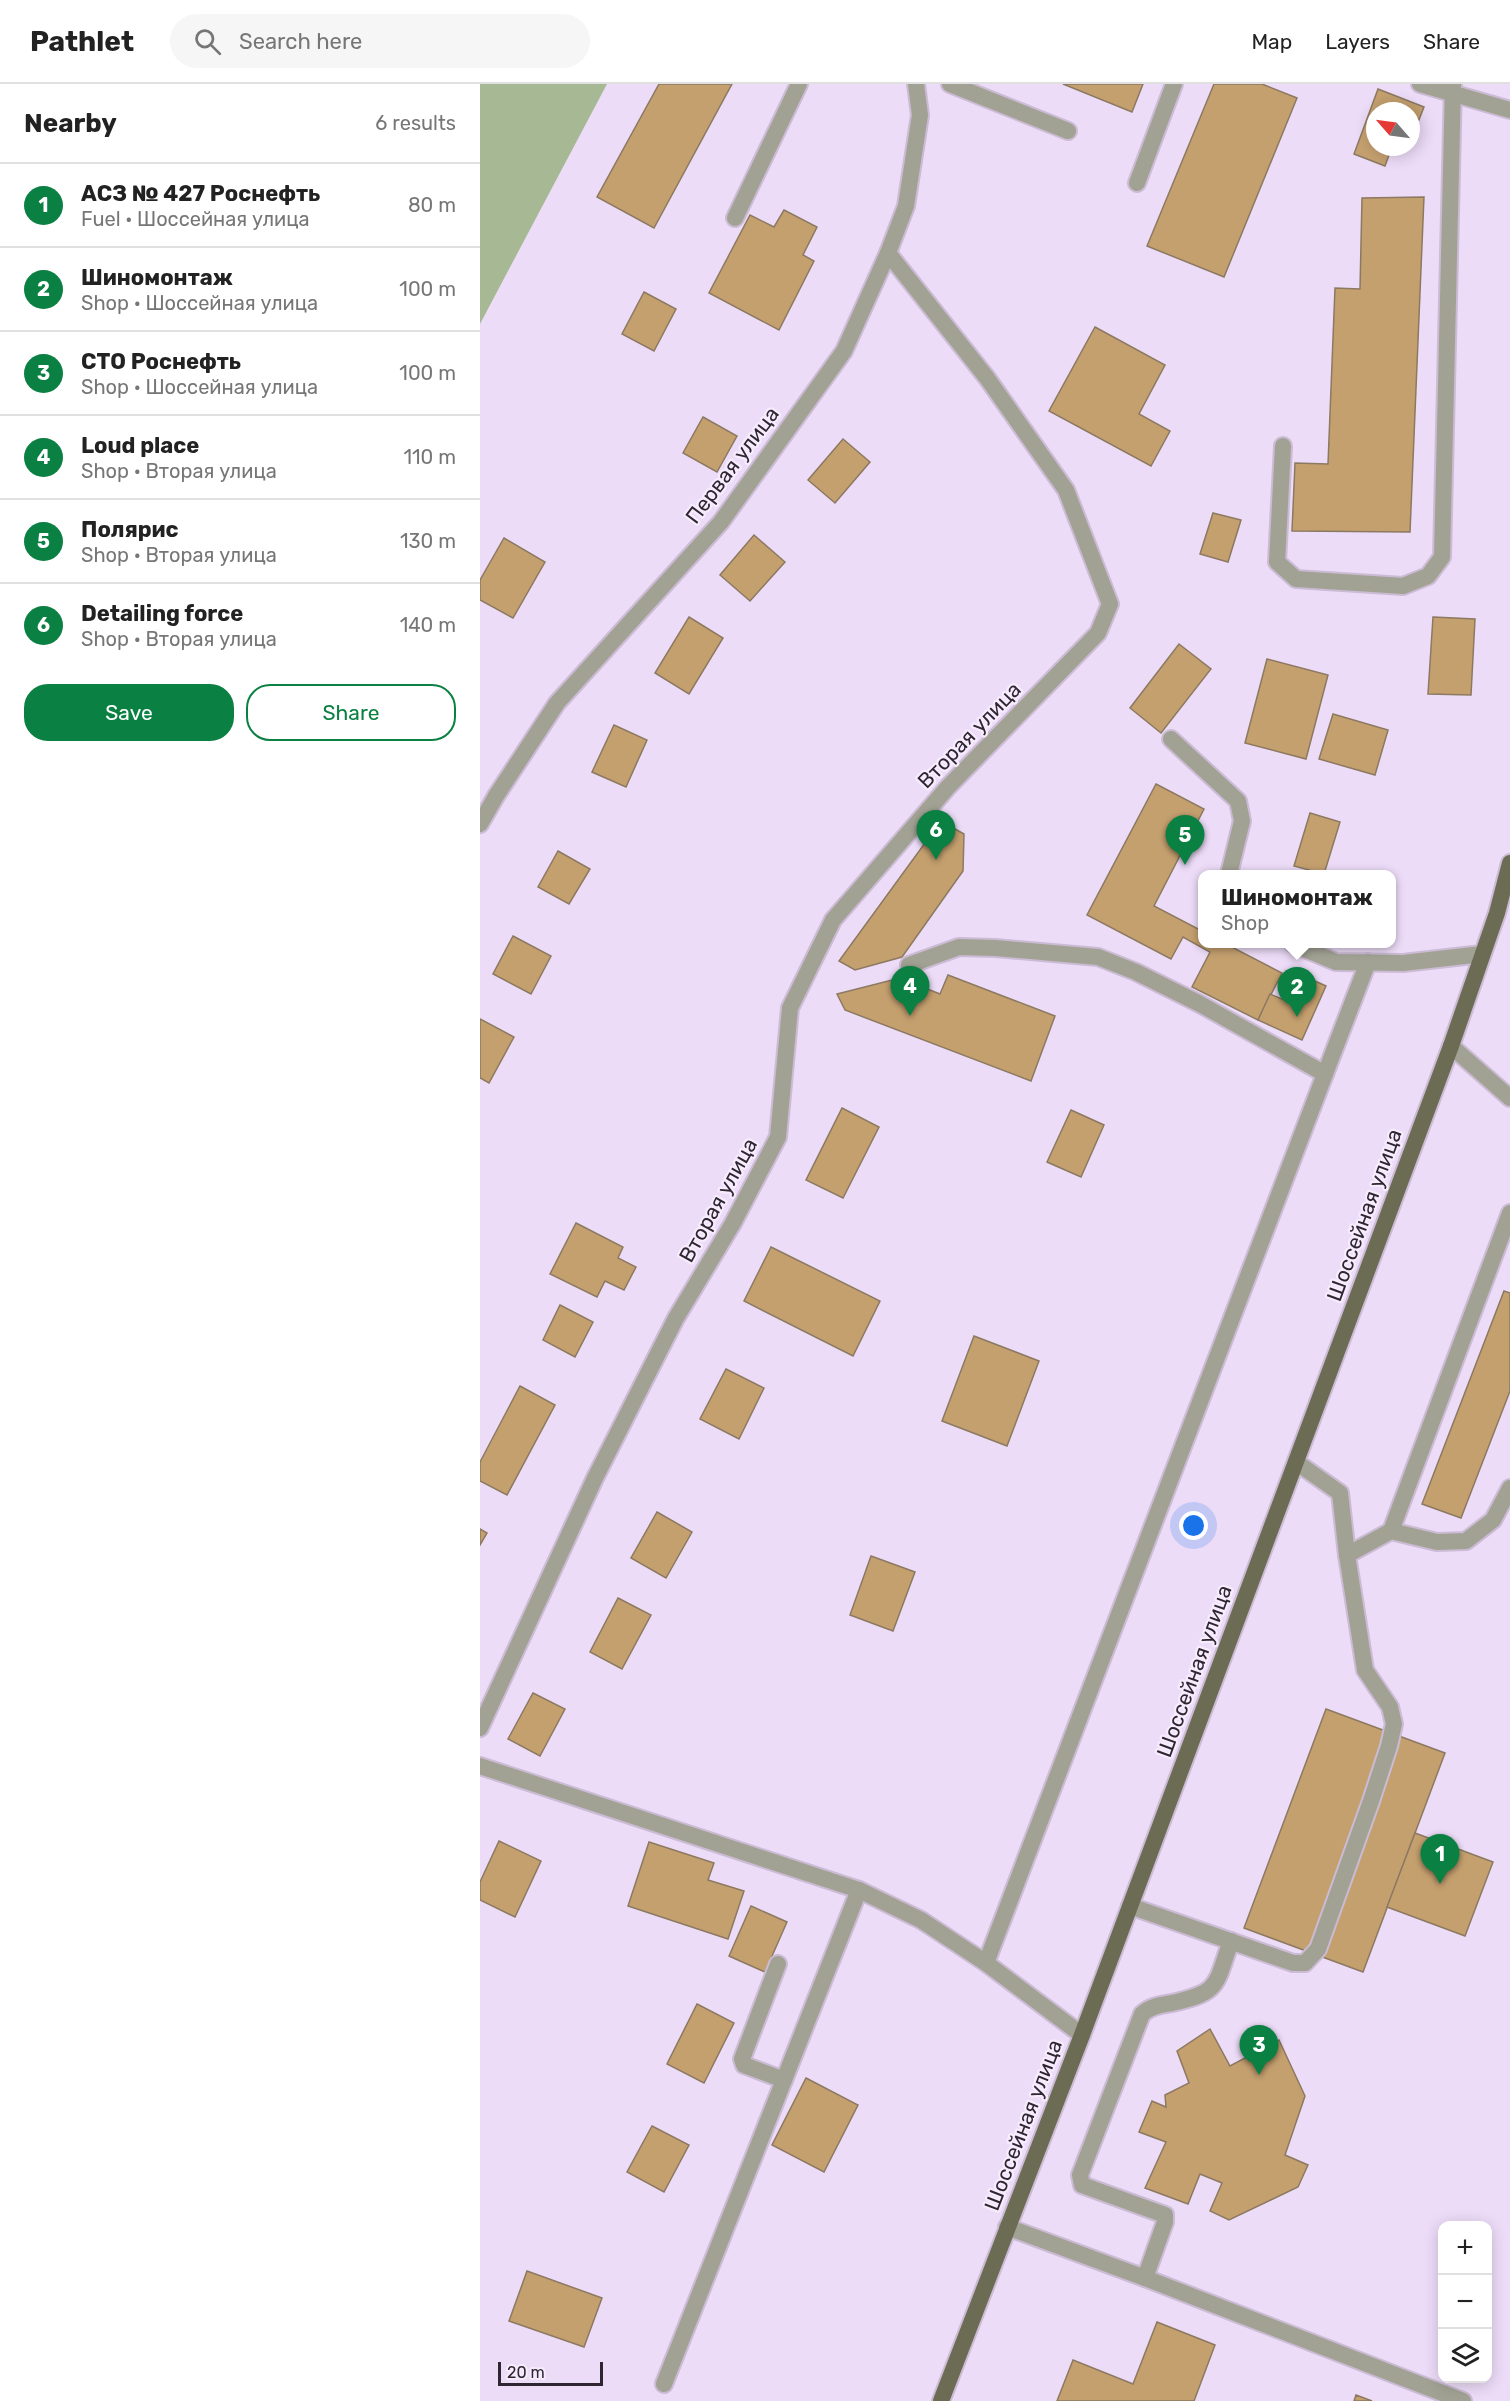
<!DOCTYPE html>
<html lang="en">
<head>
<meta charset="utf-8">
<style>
  :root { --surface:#fff; --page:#f6f6f6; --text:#222; --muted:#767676; --line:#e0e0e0; --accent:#0b8043 }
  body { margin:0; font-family:Rubik,sans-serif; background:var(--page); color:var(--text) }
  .controls { position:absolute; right:18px; bottom:18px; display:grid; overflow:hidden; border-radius:12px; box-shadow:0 3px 15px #0003 }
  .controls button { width:54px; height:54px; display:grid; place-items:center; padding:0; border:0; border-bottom:2px solid var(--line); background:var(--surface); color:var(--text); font:30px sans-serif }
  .compass { position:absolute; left:886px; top:18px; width:54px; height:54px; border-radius:50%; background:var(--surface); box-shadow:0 3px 15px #0003; rotate:298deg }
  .scale { position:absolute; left:18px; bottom:15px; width:105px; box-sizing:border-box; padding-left:6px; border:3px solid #2e2732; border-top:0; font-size:16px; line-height:21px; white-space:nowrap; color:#2e2732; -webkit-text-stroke:4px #f7ecfd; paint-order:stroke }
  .you { position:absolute; left:714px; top:1442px; width:21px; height:21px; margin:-15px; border:4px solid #fff; border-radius:50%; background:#1a73e8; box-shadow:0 0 0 9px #1a73e833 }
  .badge { display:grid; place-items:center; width:39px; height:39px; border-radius:50%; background:var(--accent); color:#fff; font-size:20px; font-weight:700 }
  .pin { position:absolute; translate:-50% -50px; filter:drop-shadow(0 2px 3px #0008) }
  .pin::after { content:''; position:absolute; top:32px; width:21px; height:18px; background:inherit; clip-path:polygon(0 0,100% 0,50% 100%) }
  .popup { position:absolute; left:718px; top:786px; width:198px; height:78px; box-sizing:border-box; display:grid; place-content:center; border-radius:12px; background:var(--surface); filter:drop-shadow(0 2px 4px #0005); font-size:20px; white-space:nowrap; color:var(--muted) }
  .popup b { font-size:22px; color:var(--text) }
  .popup::after { content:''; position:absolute; left:50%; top:100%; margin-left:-12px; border:12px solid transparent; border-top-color:var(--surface) }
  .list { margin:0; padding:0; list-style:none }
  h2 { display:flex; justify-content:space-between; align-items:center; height:78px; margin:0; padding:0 24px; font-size:26px }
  h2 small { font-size:20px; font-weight:400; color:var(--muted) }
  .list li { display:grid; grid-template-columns:39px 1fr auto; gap:18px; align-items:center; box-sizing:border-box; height:84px; padding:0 24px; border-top:2px solid var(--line) }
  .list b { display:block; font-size:22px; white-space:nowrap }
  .list p { margin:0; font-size:20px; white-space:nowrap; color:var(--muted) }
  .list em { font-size:20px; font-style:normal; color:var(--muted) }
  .actions { display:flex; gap:12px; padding:18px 24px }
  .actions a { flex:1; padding:14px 0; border:2px solid var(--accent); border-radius:24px; text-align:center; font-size:21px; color:var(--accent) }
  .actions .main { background:var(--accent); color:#fff }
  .icon { flex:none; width:33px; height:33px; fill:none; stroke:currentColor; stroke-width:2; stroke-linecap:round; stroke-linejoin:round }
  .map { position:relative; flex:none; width:1030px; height:2317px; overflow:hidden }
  header { display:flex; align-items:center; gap:36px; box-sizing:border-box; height:84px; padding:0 30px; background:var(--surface); border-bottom:2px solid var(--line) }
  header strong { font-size:28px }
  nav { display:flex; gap:33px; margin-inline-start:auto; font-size:21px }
  .search { width:420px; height:54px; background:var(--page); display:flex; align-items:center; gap:15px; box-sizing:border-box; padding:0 21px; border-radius:33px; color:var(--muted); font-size:22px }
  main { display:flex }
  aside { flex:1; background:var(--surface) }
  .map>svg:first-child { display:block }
  .green { fill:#a7b994 }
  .building { fill:#c5a06f; stroke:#8c7961; stroke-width:1.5 }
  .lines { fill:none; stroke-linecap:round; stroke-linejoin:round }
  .service-casing { stroke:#cbbbd4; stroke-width:20 }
  .minor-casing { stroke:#cbbbd4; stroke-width:20 }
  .primary-casing { stroke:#cbbbd4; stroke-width:20 }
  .service { stroke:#a2a294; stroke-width:16 }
  .minor { stroke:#a2a294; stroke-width:16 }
  .primary { stroke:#6c6b53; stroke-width:16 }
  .labels { text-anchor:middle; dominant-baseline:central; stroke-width:4.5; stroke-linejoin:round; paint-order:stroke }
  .street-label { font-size:21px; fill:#2e2732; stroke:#f7ecfd }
</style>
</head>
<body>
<header>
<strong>Pathlet</strong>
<div class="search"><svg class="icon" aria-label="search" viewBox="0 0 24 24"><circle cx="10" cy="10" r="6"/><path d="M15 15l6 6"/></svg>Search here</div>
<nav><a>Map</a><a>Layers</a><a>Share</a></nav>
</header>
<main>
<aside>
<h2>Nearby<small>6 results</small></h2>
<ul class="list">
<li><span class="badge">1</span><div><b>АСЗ № 427 Роснефть</b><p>Fuel · Шоссейная улица</p></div><em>80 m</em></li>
<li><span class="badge">2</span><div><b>Шиномонтаж</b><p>Shop · Шоссейная улица</p></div><em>100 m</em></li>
<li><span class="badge">3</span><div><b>СТО Роснефть</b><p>Shop · Шоссейная улица</p></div><em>100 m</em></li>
<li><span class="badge">4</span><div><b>Loud place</b><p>Shop · Вторая улица</p></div><em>110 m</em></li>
<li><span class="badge">5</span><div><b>Полярис</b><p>Shop · Вторая улица</p></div><em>130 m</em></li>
<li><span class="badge">6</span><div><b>Detailing force</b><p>Shop · Вторая улица</p></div><em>140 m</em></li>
</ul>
<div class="actions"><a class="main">Save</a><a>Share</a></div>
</aside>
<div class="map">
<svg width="1030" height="2317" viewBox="0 0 1030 2317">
  <rect width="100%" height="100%" fill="#eddcf8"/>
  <polygon class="green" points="0,0 127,0 0,240"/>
  <g class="building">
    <polygon points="179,0 252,0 174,144 117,113"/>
    <polygon points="583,0 663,0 652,28"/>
    <polygon points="734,0 782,0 817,14 744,193 667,162"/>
    <polygon points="898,5 944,23 931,56 931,27 895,27 895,63 912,63 905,82 874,70"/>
    <polygon points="944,113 930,448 812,447 815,379 848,380 855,204 880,205 882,114"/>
    <polygon points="304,126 337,143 323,171 334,177 299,246 229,209 270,131 294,143"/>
    <polygon points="164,208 196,225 174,267 142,250"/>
    <polygon points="615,243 685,281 659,330 690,347 671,382 569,327"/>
    <polygon points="223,333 257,352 237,388 203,369"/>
    <polygon points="363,355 390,378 355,419 328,396"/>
    <polygon points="733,429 761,436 748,478 720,470"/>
    <polygon points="274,451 305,478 270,517 240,491"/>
    <polygon points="24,454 65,478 33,534 0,516 0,496"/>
    <polygon points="209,533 243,554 209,610 175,589"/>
    <polygon points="953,533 995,535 991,611 948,610"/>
    <polygon points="699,560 731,585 681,649 650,624"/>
    <polygon points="787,575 848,591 826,675 765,659"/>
    <polygon points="853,630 908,646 895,691 839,675"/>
    <polygon points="134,641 167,656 146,703 112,688"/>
    <polygon points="676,700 724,725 674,822 722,847 722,860 746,860 802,889 778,936 712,903 730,868 703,853 691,875 607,831"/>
    <polygon points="830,729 860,738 844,790 814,782"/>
    <polygon points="461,737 484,750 483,787 422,873 375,886 359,877"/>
    <polygon points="78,767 110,785 89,820 58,803"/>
    <polygon points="33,852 71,872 51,910 13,890"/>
    <polygon points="468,891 575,932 551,997 365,926 357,910 420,894 460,910"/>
    <polygon points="826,893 846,902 822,956 778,936 790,910 814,920"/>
    <polygon points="0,935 34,953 9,999 0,994"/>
    <polygon points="362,1024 399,1043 363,1114 326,1096"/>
    <polygon points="591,1026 624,1041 601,1093 567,1078"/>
    <polygon points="96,1139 143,1163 138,1174 156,1183 144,1206 125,1197 117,1213 70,1190"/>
    <polygon points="291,1163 400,1217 373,1272 264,1217"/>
    <polygon points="1024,1207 1030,1209 1030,1307 981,1434 942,1420"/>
    <polygon points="80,1221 113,1238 95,1273 63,1256"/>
    <polygon points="494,1252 559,1277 527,1362 462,1337"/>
    <polygon points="246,1285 284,1304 259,1355 220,1335"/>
    <polygon points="40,1302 75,1321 27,1411 0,1397 0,1378"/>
    <polygon points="177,1428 212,1448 186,1494 151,1474"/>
    <polygon points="0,1445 7,1449 0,1461"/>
    <polygon points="391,1472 435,1488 413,1547 370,1531"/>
    <polygon points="138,1514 171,1531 142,1585 110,1568"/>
    <polygon points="53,1609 85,1625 60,1672 28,1655"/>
    <polygon points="846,1625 965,1669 883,1888 764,1844"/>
    <polygon points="935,1749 1013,1778 985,1852 907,1823"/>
    <polygon points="19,1757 61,1777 35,1833 0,1816 0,1798"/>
    <polygon points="169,1758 234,1779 228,1796 264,1807 248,1855 148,1822"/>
    <polygon points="271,1822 307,1838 285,1888 249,1872"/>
    <polygon points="217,1920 254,1939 224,1999 187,1980"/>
    <polygon points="730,1945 750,1982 799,1956 825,2012 805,2071 828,2081 818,2103 749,2136 730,2127 742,2099 720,2090 708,2120 665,2104 686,2058 659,2048 672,2017 686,2023 685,2011 709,1999 697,1967"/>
    <polygon points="326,1994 378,2021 344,2088 292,2061"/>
    <polygon points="172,2042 209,2061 184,2108 147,2088"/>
    <polygon points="47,2187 122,2214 104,2263 29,2237"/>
    <polygon points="677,2238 735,2261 714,2317 577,2317 593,2276 653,2300"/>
    <polygon points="876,2311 892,2317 874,2317"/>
  </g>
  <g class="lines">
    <defs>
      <g id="service">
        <polyline points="470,0 588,47"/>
        <polyline points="657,99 694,0"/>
        <polyline points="255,134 319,0"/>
        <polyline points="803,362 797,478 816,495 923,502 948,492 962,473 973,0"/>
        <polyline points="691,655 758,717 762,737 749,790"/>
        <polyline points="813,860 856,878 923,879 1002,870"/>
        <polyline points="429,881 479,863 515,864 618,873 656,888 720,920 845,990 888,878"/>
        <polyline points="971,962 1030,1014"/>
        <polyline points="911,1447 1030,1129"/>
        <polyline points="867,1471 911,1447 957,1458 986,1457 1013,1436 1030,1404"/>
        <polyline points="0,1682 379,1806 441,1836 506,1879 602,1951"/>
        <polyline points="650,1822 813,1879 825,1879 838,1865 891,1717 909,1662 914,1640 910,1623 885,1586 867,1471 860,1409 816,1378"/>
        <polyline points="298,1880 262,1975 264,1981 304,1996"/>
        <path d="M665,2194L685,2138V2131L602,2101L600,2091L662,1930C671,1922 680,1921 692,1919C741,1908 735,1901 751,1857"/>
      </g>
      <g id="minor">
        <polyline points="940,0 1030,26"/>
        <polyline points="0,740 16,712 77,619 241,438 364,267 408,169 426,122 440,31 436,0"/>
        <polyline points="0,1644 115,1394 196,1234 253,1139 298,1053 310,924 353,836 468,703 618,549 630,520 586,406 507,294 408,169"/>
        <polyline points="506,1879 845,990"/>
        <polyline points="527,2143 665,2194 983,2317"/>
        <polyline points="184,2300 379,1806"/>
      </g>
      <polyline id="primary" points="461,2317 602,1951 971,962 1017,829 1030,779"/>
    </defs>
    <use href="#service" class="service-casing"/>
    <use href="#minor" class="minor-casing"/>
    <use href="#primary" class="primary-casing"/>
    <use href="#service" class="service"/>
    <use href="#minor" class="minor"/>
    <use href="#primary" class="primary"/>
  </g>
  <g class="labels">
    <g class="street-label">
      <text transform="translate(252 381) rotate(-53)">Первая улица</text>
      <text transform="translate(489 651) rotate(-46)">Вторая улица</text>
      <text transform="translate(238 1116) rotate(-61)">Вторая улица</text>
      <text transform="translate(884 1131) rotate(-70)">Шоссейная улица</text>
      <text transform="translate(714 1587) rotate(-70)">Шоссейная улица</text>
      <text transform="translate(543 2041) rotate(-69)">Шоссейная улица</text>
    </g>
  </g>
</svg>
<div class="controls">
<button>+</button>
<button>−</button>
<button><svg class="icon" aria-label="layers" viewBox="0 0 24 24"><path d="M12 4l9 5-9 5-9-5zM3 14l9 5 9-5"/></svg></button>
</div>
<svg class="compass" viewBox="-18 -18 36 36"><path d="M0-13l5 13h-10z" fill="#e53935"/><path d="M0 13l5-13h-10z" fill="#767676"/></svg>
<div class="scale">20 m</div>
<div class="you"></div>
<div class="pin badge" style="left:960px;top:1800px">1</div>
<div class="pin badge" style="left:817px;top:933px">2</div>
<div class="popup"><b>Шиномонтаж</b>Shop</div>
<div class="pin badge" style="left:779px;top:1991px">3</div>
<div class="pin badge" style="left:430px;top:932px">4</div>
<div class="pin badge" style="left:705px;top:781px">5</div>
<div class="pin badge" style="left:456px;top:776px">6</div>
</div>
</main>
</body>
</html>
